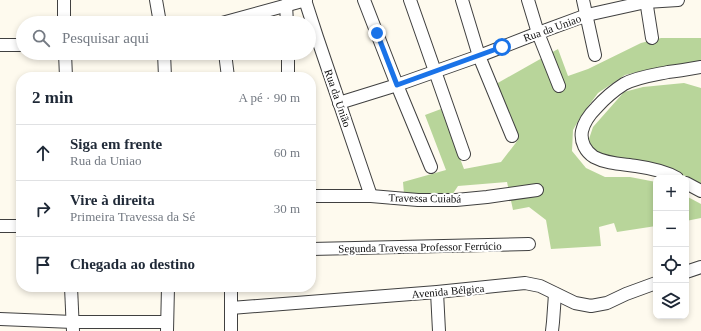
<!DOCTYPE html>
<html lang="pt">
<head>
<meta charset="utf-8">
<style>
  :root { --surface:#fff; --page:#f2f2f3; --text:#1f2937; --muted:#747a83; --line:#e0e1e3 }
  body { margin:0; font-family:Georgia,serif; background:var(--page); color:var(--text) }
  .controls { position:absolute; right:12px; bottom:12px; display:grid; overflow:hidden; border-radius:8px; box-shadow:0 2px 6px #0003 }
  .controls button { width:36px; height:36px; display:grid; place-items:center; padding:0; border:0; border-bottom:1px solid var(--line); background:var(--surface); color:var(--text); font:20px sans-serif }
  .stop { position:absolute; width:12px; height:12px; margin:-9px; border:3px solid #1a73e8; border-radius:50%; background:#fff }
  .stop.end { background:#1a73e8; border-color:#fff; box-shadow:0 1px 4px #0008 }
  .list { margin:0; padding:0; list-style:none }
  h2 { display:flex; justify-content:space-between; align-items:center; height:52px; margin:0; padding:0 16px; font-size:17px }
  h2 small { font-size:13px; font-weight:400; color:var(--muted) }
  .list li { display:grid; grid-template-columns:26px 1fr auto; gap:12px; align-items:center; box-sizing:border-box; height:56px; padding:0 16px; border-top:1px solid var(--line) }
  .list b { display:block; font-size:15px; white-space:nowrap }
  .list p { margin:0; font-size:13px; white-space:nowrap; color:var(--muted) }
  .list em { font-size:13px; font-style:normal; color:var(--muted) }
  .icon { flex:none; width:22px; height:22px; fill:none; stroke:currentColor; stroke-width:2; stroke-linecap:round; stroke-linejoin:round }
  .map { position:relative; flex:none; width:701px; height:331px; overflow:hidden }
  .search { position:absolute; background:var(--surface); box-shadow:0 2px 6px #0003; left:16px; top:16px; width:300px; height:44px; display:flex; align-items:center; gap:10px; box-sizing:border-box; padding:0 14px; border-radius:22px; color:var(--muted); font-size:15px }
  .panel { position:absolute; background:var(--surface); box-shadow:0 2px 6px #0003; left:16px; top:72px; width:300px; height:220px; border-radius:16px }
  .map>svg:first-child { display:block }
  .forest { fill:#b8d59a }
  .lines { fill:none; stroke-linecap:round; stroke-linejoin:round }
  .minor-casing { stroke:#404040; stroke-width:14 }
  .minor { stroke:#fff; stroke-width:12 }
  .route { stroke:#1a73e8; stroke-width:5 }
  .labels { text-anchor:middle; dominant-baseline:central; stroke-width:4; stroke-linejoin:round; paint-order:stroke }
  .street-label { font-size:11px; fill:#0d0d0d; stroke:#fff }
</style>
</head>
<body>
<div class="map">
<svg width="701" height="331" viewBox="0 0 701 331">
  <rect width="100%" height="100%" fill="#fefaee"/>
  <g class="forest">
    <polygon points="661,38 701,38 701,63 646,70 625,75 598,93 581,116 573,130 572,151 586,168 605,177 630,177 656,182 656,226 617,232 614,223 599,227 601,246 551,249 546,220 529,207 513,210 507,182 458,186 452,195 404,194 403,182 446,170 425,115 441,109 464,169 501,162 518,140 496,84 558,49 568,76 588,69 641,43"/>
    <polygon points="684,83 701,88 701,186 678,173 649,162 601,155 591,146 589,139 593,127 624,92 643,87"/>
    <polygon points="686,196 701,204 701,218 686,221"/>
  </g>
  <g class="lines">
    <defs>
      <g id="minor">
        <polyline points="64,0 64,23"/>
        <polyline points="156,0 160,23"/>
        <polyline points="305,0 317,37 371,196"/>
        <polyline points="364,0 397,85 431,167"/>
        <polyline points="410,0 464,154"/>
        <polyline points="462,0 479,56 512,136"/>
        <polyline points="528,0 538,33 559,86"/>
        <polyline points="583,0 595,55"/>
        <polyline points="646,0 652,38"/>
        <polyline points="286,5 287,23"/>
        <polyline points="222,23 306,0"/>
        <polyline points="0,45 23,45"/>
        <polyline points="65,53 66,77"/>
        <polyline points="164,53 165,77"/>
        <polyline points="225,53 228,77"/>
        <polyline points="288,77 288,53"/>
        <polyline points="339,103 397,85 479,56 538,33 587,15 646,2 678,0"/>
        <path d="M677,178C665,171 650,168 636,166C623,164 607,164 594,157C586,152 580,142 582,131C584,122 589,115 596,108C604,99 613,91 624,84C637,77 653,75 668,72C679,71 690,69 701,67"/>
        <polyline points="686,183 701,191"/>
        <polyline points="311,196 371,196 418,200 456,200 487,197 537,190"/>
        <polyline points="0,226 21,226"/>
        <polyline points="311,249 529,244"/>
        <polyline points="686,272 701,267"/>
        <polyline points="71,287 73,331"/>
        <polyline points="437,292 439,331"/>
        <polyline points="231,308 437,292 525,283 540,286 575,303 591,306 607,303 626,294 656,283"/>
        <polyline points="0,319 73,322 167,322"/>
        <polyline points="167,331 168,287"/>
        <polyline points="231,331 231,287"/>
        <polyline points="552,331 553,322 555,294"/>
      </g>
    </defs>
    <use href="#minor" class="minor-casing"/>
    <use href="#minor" class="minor"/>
  </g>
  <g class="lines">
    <polyline class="route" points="377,33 397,85 502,47"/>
  </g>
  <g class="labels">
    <g class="street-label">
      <text transform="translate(552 28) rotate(-20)">Rua da Uniao</text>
      <text transform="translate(338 98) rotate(71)">Rua da União</text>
      <text transform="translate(425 198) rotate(1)">Travessa Cuiabá</text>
      <text transform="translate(420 247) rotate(-1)">Segunda Travessa Professor Ferrúcio</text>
      <text transform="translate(448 291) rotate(-5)">Avenida Bélgica</text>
    </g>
  </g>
</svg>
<div class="controls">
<button>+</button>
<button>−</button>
<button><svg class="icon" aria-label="locate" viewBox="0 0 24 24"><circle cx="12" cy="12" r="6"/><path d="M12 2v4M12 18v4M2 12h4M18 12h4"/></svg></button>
<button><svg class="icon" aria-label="layers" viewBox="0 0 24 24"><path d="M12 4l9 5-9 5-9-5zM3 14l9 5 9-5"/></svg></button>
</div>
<div class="stop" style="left:502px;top:47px"></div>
<div class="stop end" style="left:377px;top:33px"></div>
<div class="search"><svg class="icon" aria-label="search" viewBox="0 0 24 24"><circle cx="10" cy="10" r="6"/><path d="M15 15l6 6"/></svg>Pesquisar aqui</div>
<section class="panel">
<h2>2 min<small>A pé · 90 m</small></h2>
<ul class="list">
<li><svg class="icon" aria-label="ahead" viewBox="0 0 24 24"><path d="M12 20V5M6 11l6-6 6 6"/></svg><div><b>Siga em frente</b><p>Rua da Uniao</p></div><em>60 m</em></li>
<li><svg class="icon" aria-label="right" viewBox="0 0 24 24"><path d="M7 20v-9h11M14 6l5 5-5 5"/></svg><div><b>Vire à direita</b><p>Primeira Travessa da Sé</p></div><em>30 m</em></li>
<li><svg class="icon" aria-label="arrive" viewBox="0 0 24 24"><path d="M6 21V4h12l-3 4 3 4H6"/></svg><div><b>Chegada ao destino</b></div></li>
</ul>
</section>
</div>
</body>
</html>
